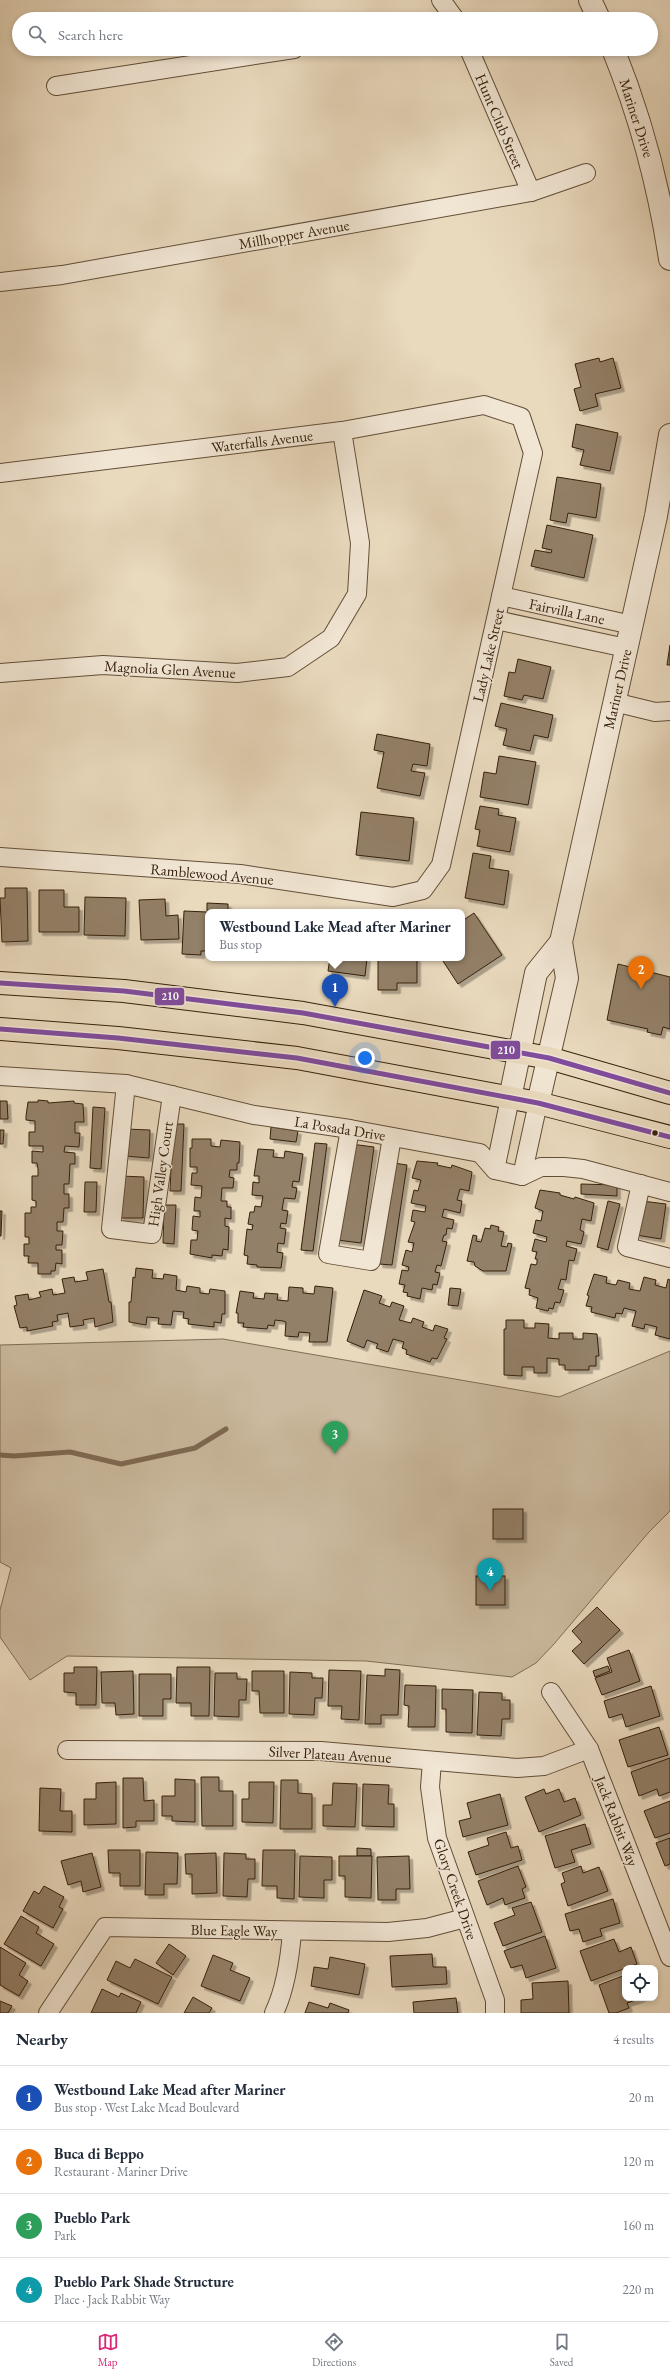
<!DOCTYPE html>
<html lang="en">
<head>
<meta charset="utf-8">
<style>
  :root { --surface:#fff; --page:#f2f2f3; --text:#1f2937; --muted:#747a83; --line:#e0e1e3; --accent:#db2777 }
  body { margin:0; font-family:"EB Garamond",serif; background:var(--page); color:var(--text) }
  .controls { position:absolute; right:12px; bottom:12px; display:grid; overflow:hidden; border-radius:8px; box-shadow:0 2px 6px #0003 }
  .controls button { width:36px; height:36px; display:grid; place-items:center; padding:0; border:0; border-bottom:1px solid var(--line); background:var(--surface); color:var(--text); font:20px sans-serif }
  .you { position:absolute; left:365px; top:1058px; width:14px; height:14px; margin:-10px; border:3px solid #fff; border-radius:50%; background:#1a73e8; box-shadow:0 0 0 6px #1a73e833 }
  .badge { display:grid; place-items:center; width:26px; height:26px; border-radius:50%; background:var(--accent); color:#fff; font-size:13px; font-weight:700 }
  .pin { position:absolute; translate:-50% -33px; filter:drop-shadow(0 1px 2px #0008) }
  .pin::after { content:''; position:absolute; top:21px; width:14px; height:12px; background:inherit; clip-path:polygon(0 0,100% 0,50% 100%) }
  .popup { position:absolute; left:205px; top:909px; width:260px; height:52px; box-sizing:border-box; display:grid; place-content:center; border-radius:8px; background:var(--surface); filter:drop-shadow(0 1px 3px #0005); font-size:13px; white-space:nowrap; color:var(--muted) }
  .popup b { font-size:15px; color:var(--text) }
  .popup::after { content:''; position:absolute; left:50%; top:100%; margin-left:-8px; border:8px solid transparent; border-top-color:var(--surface) }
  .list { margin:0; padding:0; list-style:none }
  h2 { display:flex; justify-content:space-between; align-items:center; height:52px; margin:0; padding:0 16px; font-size:17px }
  h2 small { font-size:13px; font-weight:400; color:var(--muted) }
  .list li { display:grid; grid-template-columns:26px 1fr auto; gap:12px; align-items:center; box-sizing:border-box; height:64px; padding:0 16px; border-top:1px solid var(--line) }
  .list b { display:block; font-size:15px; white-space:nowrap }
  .list p { margin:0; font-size:13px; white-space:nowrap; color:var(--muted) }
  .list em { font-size:13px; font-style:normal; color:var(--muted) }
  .icon { flex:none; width:22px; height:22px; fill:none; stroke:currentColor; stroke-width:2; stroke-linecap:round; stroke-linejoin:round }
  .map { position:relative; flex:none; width:670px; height:2013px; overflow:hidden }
  .search { position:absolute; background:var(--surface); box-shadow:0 2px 6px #0003; left:12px; right:12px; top:12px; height:44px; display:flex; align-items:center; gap:10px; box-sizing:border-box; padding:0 14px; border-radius:22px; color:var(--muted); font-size:15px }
  .sheet { height:308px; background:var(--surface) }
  nav { display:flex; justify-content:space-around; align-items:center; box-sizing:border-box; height:56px; border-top:1px solid var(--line); background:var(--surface); font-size:11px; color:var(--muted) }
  nav a { display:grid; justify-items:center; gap:2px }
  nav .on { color:var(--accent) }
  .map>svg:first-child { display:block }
  .green { fill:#cbba9f; stroke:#806d56 }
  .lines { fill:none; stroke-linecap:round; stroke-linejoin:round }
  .stream { stroke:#7d6952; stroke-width:5 }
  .building { fill:#938068; stroke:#36200c; filter:url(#shadow) }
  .minor-casing { stroke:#634e38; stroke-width:20 }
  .tertiary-casing { stroke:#634e38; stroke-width:24 }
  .primary-casing { stroke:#36200c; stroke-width:24 }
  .minor { stroke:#f1e6d4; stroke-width:18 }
  .tertiary { stroke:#f1e6d4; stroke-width:22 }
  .primary { stroke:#e9d9bd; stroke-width:22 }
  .bus-1-casing { stroke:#f1e6d4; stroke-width:8 }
  .bus-1 { stroke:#804c9e; stroke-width:5 }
  .bus-dot { fill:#36200c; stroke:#f1e6d4; stroke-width:1.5 }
  .labels { text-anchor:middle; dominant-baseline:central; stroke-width:3; stroke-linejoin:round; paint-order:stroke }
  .street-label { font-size:15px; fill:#36200c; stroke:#f1e6d4 }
  .line-badge { stroke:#f1e6d4; stroke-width:1.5 }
  .badge-label { font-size:11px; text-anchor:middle; font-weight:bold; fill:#fff }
</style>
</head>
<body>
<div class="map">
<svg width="670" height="2013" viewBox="0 0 670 2013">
  <defs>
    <filter id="shadow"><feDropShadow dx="3.5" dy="3.5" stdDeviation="0" flood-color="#0004"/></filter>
  </defs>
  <rect width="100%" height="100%" fill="#e9d9bd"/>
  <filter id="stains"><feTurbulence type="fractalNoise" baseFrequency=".005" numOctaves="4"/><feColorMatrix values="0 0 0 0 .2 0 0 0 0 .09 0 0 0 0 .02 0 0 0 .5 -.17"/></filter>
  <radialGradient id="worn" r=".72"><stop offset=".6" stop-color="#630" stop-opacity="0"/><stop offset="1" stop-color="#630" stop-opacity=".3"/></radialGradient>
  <polygon class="green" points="223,1339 559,1397 670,1351 670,1511 649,1532 554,1644 536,1663 512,1677 366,1661 67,1656 30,1680 0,1637 0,1610 11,1568 0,1562 0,1345"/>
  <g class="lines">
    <polyline class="stream" points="0,1455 14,1456 70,1452 121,1464 195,1448 226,1429"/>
  </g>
  <g class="building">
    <polygon points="599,358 600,362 613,358 621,388 595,394 598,406 580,411 574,389 581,387 575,364"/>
    <polygon points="576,424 618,433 610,471 580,465 584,450 572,447"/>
    <polygon points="557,477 601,484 596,518 568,513 566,523 550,520"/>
    <polygon points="547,525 593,535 584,578 531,566 535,550 551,553 552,550 542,548"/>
    <polygon points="670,645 670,665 667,665"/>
    <polygon points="518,659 551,667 543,699 524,695 522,700 504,696 509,672 515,673"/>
    <polygon points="501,703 553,715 548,738 534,735 530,751 503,745 507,729 495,726"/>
    <polygon points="377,734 430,744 427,766 413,764 411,771 425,773 420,796 377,788 384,752 374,750"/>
    <polygon points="499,756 536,762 528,805 480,797 484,772 496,774"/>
    <polygon points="480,806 499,809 498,815 516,818 510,852 477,846 480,830 475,829"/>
    <polygon points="361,812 414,818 409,861 356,855"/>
    <polygon points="473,853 491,856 489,868 509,871 504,905 465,898"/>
    <polygon points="5,888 27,888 28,941 2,942 0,898 5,898"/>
    <polygon points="39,890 64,890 64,907 79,907 79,932 39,932"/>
    <polygon points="85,897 126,898 125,936 84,935"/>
    <polygon points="165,899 166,916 178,915 179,939 141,940 139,900"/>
    <polygon points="207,903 228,904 228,912 208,912 208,951 201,951 201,955 182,954 184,911 207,912"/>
    <polygon points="474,913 502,955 458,984 441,958 462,958 462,921"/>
    <polygon points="330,958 367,958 365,976 328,971"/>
    <polygon points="378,958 417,958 417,983 397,983 397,990 378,990"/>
    <polygon points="618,964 670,977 670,1029 663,1027 661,1035 647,1032 648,1029 607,1020"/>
    <polygon points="38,1100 48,1101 48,1103 74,1101 74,1103 83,1104 84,1122 75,1122 75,1133 80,1133 79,1147 65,1146 64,1152 75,1153 75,1164 70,1164 69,1184 64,1184 64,1194 69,1194 69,1208 64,1208 63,1222 57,1222 57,1231 63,1231 62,1245 56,1245 56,1250 62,1250 62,1264 56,1263 55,1271 51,1271 51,1274 38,1274 38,1263 28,1263 29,1256 24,1256 24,1244 29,1244 29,1237 25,1237 25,1213 31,1213 31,1207 36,1207 36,1201 32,1200 32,1176 38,1176 38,1169 37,1163 32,1163 32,1151 43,1152 43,1146 29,1146 29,1132 35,1132 35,1121 26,1120 26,1116 28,1102 38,1102"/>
    <polygon points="0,1101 7,1101 8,1119 0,1119"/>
    <polygon points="93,1107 105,1108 101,1169 90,1168"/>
    <polygon points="173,1124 184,1124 181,1191 170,1191"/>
    <polygon points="271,1127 298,1131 296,1142 270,1139"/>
    <polygon points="126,1129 150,1130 149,1158 125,1156"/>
    <polygon points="0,1130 4,1130 3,1144 0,1144"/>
    <polygon points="192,1139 211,1139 211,1146 220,1147 221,1140 240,1142 239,1163 237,1163 237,1170 230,1170 229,1177 234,1178 233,1188 222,1188 221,1201 227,1201 227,1207 231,1207 231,1219 225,1218 225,1226 229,1227 228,1250 223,1249 222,1256 212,1255 212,1258 190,1254 191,1240 197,1240 198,1231 192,1230 193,1216 200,1217 200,1211 194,1211 195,1197 201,1198 202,1186 191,1185 192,1173 197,1173 197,1167 190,1167 190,1148 192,1148"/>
    <polygon points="315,1143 327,1144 313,1251 301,1250"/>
    <polygon points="351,1144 374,1147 361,1243 337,1240"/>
    <polygon points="258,1149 274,1150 273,1157 284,1158 285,1151 303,1154 299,1182 293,1181 292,1187 297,1188 295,1199 284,1198 282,1210 288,1211 286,1224 281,1223 280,1228 286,1229 284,1244 278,1243 277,1252 283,1253 281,1268 257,1267 257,1265 247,1264 248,1256 244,1255 247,1229 252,1230 253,1225 248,1224 250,1212 254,1212 255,1206 261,1207 263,1196 252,1195 253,1182 259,1183 259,1176 254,1176"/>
    <polygon points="417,1161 438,1163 437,1165 451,1168 452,1165 472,1172 469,1191 460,1189 457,1200 462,1201 460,1213 444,1209 442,1217 454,1220 452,1229 447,1228 446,1235 444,1235 442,1241 447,1242 441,1266 437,1265 435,1272 440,1273 437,1285 433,1284 432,1290 422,1288 420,1299 407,1296 408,1293 403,1292 405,1285 399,1284 402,1270 408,1271 409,1267 402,1265 406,1250 412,1252 414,1243 408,1242 415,1222 411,1221 413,1210 425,1212 426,1206 411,1203 414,1190 418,1191 421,1180 412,1178"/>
    <polygon points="394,1163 407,1165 392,1265 379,1264"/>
    <polygon points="121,1176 144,1177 143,1218 120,1218"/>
    <polygon points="85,1182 97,1182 96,1212 84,1212"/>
    <polygon points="581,1184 617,1185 617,1196 581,1194"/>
    <polygon points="540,1190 560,1193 560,1195 574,1199 575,1197 594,1203 591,1221 582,1219 580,1230 584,1232 581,1244 567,1241 566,1246 577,1249 574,1261 569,1260 566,1280 561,1279 558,1289 564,1290 560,1303 555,1302 553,1309 549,1308 548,1311 536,1308 538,1298 529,1295 530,1289 525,1288 531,1264 536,1265 537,1263 537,1259 535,1259 537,1252 532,1251 535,1239 546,1242 547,1237 533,1233 536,1220 541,1221 543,1211 535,1208"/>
    <polygon points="608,1201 620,1204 608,1250 597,1247"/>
    <polygon points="642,1201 666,1204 661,1239 636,1235"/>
    <polygon points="164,1205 176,1205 174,1244 163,1243"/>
    <polygon points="0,1211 2,1211 1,1236 0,1236"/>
    <polygon points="491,1225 499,1227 498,1231 504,1232 501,1246 507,1247 508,1243 512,1244 506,1271 483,1271 475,1266 474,1262 467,1261 473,1235 477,1236 476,1241 481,1242 485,1228 490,1229"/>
    <polygon points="136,1268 153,1270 152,1278 163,1279 164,1274 177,1276 176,1290 186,1292 187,1286 200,1288 200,1293 209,1294 210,1289 225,1291 225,1314 222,1314 221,1323 214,1322 214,1327 188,1324 189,1319 183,1318 184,1312 173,1311 171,1325 158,1324 159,1318 147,1317 146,1325 129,1322 129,1302 131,1302 133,1277 135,1278"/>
    <polygon points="103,1269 109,1302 111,1302 113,1322 95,1327 94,1318 83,1320 84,1325 70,1327 68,1313 57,1315 58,1321 52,1322 53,1326 27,1331 27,1327 20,1328 14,1306 17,1305 15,1296 28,1294 29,1300 41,1297 39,1292 52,1289 53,1295 65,1293 62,1279 74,1277 75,1282 88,1280 86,1272"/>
    <polygon points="594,1274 607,1277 606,1283 616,1285 618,1280 630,1283 629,1289 640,1291 644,1277 656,1280 655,1285 666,1288 668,1279 670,1280 670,1339 655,1335 657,1327 645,1324 644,1329 632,1326 636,1311 624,1308 622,1314 616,1313 615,1318 591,1312 592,1307 586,1306 589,1296 587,1295"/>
    <polygon points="315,1286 333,1288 327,1342 309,1342 310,1333 299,1332 298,1337 285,1336 286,1322 283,1321 275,1320 274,1326 268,1325 267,1329 243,1327 244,1323 238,1323 238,1313 236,1313 240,1291 254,1293 253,1298 264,1299 265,1293 278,1294 277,1300 288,1301 289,1287 303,1288 303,1293 314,1294"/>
    <polygon points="450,1288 461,1289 458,1306 448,1305"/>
    <polygon points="364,1290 382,1296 379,1303 390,1307 392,1302 404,1306 399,1320 411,1323 413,1318 424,1322 422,1327 433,1331 435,1325 448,1329 444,1338 447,1339 437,1359 432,1358 430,1362 406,1354 407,1350 402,1348 404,1342 393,1339 388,1352 376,1348 378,1344 367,1340 364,1348 347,1341"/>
    <polygon points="506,1320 524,1320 524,1328 535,1328 535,1323 549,1324 548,1338 559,1339 559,1333 573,1333 573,1339 583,1339 583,1333 597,1334 599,1356 596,1356 596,1366 589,1366 589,1370 565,1370 565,1365 559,1365 559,1359 547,1358 547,1373 534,1373 534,1367 522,1367 522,1376 504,1375 504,1329 506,1329"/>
    <rect x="493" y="1509" width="30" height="30"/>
    <rect x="476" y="1576" width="29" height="29"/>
    <polygon points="597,1607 620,1630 584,1664 572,1651 582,1642 572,1631"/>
    <polygon points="629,1650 640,1681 602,1695 595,1678 612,1672 607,1658"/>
    <polygon points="608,1666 610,1671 595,1677 593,1671"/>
    <polygon points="74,1667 97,1667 96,1705 76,1705 76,1693 64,1692 64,1673 74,1673"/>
    <polygon points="177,1667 210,1667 209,1716 191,1716 191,1703 176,1703"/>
    <polygon points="385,1669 400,1670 398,1715 381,1715 381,1724 365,1724 367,1675 385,1676"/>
    <polygon points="329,1670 361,1671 359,1720 341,1719 342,1706 328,1706"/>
    <polygon points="133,1671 134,1714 116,1715 115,1703 102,1703 101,1672"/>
    <polygon points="252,1671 284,1671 284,1713 260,1713 259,1691 252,1691"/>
    <polygon points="290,1672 312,1673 312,1678 323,1678 322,1698 315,1698 314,1715 289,1714"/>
    <polygon points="215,1673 237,1673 237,1679 247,1679 246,1700 239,1700 239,1717 214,1716"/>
    <polygon points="139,1674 171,1674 171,1699 163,1699 163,1716 139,1716"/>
    <polygon points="405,1685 436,1686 435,1727 408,1727 409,1706 404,1705"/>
    <polygon points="651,1686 660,1716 626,1727 622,1714 609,1718 604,1701"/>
    <polygon points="442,1689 473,1690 472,1733 446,1732 446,1709 442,1709"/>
    <polygon points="479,1692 502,1693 502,1700 510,1700 510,1719 502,1719 501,1736 477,1735"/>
    <polygon points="659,1727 668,1755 628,1767 619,1740"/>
    <polygon points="670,1758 670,1792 659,1796 657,1789 639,1796 631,1772"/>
    <polygon points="201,1777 219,1777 219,1791 233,1791 233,1826 202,1826"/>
    <polygon points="123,1778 143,1778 144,1801 154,1800 154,1821 136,1821 136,1827 123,1828"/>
    <polygon points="175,1779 195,1780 195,1822 172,1821 172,1816 162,1816 162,1796 175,1796"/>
    <polygon points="281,1780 298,1780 298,1793 312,1794 312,1829 280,1829"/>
    <polygon points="116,1782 116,1824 84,1825 84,1799 96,1799 96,1783"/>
    <polygon points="249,1782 274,1782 273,1823 242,1822 242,1799 249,1799"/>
    <polygon points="333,1783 357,1784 355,1827 323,1826 323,1805 332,1805"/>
    <polygon points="363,1784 389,1785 388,1804 394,1804 394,1827 362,1826"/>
    <polygon points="40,1788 61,1789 60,1811 72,1811 72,1832 39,1831"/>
    <polygon points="544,1789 546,1794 559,1789 564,1802 575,1798 581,1815 539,1832 525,1797"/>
    <polygon points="500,1794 508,1825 463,1837 459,1821 471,1818 467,1803"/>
    <polygon points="670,1801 670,1833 655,1838 644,1811"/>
    <polygon points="585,1824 591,1844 571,1850 575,1862 555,1868 545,1836"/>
    <polygon points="506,1832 511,1848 518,1846 522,1860 476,1875 468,1852 489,1845 487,1838"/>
    <polygon points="670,1838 670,1864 665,1866 656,1843"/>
    <polygon points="357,1848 371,1849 371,1856 357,1856"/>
    <polygon points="108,1850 140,1850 140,1886 120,1886 120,1873 109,1873"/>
    <polygon points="263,1850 295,1850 294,1899 277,1898 277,1886 262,1886"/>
    <polygon points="146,1852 178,1853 177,1884 164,1884 164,1895 145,1895"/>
    <polygon points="92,1853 101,1887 83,1892 81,1881 68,1885 61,1861"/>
    <polygon points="216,1853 217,1893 192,1894 192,1874 186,1874 185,1854"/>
    <polygon points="224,1853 246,1854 246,1859 255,1859 255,1879 248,1879 247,1897 223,1896"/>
    <polygon points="300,1856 332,1857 332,1880 324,1880 324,1898 299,1897"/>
    <polygon points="339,1856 372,1856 371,1898 345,1897 345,1876 339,1876"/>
    <polygon points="409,1856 410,1889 396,1889 396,1900 378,1900 377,1857"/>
    <polygon points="518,1866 526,1887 522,1889 525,1898 505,1905 503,1898 487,1905 478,1881"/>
    <polygon points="581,1866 583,1873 599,1867 608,1891 568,1906 561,1884 565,1882 562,1873"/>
    <polygon points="44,1886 64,1897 59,1907 63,1909 53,1928 23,1911 34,1891 39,1894"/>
    <polygon points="613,1899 620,1923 600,1929 602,1936 583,1942 579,1929 570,1931 565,1914"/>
    <polygon points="531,1902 542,1932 503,1946 494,1923 515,1915 512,1908"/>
    <polygon points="21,1916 39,1927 36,1933 54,1944 41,1966 4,1944"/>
    <polygon points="545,1936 556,1968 526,1978 522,1965 511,1968 504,1951"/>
    <polygon points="614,1939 619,1952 631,1947 637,1964 591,1981 580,1951"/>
    <polygon points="169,1944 186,1956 173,1975 156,1963"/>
    <polygon points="0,1947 26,1963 19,1975 28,1981 19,1996 0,1985"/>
    <polygon points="432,1954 433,1967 446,1967 447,1984 392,1987 390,1956"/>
    <polygon points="213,1955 233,1963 230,1970 250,1978 240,2001 201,1986"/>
    <polygon points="330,1957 365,1964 359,1995 311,1986 314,1967 328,1969"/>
    <polygon points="135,1959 172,1977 158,2004 107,1980 116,1961 130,1968"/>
    <polygon points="625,1975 625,1998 642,1998 627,2003 629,2008 616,2013 609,2013 599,1985"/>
    <polygon points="568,1981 569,2013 521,2013 521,2000 533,1999 532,1983"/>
    <polygon points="102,1989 119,1997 121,1993 141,2002 136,2013 91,2013"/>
    <polygon points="193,1997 212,2008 209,2013 184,2013"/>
    <polygon points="456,1998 458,2013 414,2013 413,2002"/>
    <polygon points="0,2001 12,2006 8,2013 0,2013"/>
    <polygon points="309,2002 328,2008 330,2003 349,2010 348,2013 305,2013"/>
  </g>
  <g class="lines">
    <defs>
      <g id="minor">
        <polyline points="441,0 455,19"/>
        <polyline points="469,49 531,192"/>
        <polyline points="56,86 294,49"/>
        <polyline points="0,282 62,275 531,192 586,173"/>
        <polyline points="0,473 342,431 484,405 521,417 533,453 441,865 423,890 393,897 240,874 0,857"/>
        <polyline points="501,596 632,625"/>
        <polyline points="496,620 626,648"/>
        <polyline points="0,673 103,665 237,673 288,667 331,638 357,594 360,543 342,431"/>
        <polyline points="614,702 655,712 670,711"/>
        <polyline points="0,1076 126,1084 254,1115 350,1129 480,1153 495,1170 522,1176 541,1167 564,1167 583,1169 670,1192"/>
        <polyline points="126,1084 111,1229 152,1234 172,1095"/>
        <polyline points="350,1129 328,1254 371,1261 392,1137"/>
        <polyline points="495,1170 510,1098"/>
        <polyline points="522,1176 538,1103"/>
        <polyline points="641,1184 627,1247 670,1258"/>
        <polyline points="551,1692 589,1749 670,1957"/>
        <polyline points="67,1750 321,1751 517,1768 544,1766 589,1749"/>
        <polyline points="432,1761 430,1787 437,1838 495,2000 495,2013"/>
        <polyline points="48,2013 105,1927 388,1932 427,1928 465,1918"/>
        <path d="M274,2013C286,1988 290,1958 292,1931"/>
      </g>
      <g id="tertiary">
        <polyline points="590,0 599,19"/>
        <path d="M613,49C641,118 659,186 670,259"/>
        <polyline points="510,1098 536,973 561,942"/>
        <polyline points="538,1103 567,978 561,942 656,516 670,435"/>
      </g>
      <g id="primary">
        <polyline points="0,983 124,991 303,1013 549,1058 670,1093"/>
        <polyline points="0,1029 118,1038 297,1058 538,1103 670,1137"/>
      </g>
    </defs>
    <use href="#minor" class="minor-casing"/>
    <use href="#tertiary" class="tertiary-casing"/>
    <use href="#primary" class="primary-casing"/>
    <use href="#minor" class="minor"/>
    <use href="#tertiary" class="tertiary"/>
    <use href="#primary" class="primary"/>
    <defs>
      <g id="bus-1">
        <polyline points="0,983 124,991 303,1013 549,1058 670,1093"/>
        <polyline points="0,1029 118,1038 297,1058 538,1103 670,1137"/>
      </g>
    </defs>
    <use href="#bus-1" class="bus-1-casing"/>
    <use href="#bus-1" class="bus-1"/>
  </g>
  <circle class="bus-dot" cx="655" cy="1133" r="3.5"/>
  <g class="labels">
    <g class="street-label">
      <text transform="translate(637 118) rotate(72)">Mariner Drive</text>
      <text transform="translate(500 121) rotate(67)">Hunt Club Street</text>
      <text transform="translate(294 234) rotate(-10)">Millhopper Avenue</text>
      <text transform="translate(262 441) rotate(-7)">Waterfalls Avenue</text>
      <text transform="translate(567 611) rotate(12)">Fairvilla Lane</text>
      <text transform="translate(488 655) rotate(-77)">Lady Lake Street</text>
      <text transform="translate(170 669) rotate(3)">Magnolia Glen Avenue</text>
      <text transform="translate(617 689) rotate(-77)">Mariner Drive</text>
      <text transform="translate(212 874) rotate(5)">Ramblewood Avenue</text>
      <text transform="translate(340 1128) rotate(9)">La Posada Drive</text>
      <text transform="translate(160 1174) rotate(-82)">High Valley Court</text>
      <text transform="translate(330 1754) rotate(3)">Silver Plateau Avenue</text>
      <text transform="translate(617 1821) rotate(69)">Jack Rabbit Way</text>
      <text transform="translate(456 1889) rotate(71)">Glory Creek Drive</text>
      <text transform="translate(234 1930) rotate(1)">Blue Eagle Way</text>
    </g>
  </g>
  <g class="line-badge">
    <rect x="154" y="987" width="31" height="19" rx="4" fill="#804c9e"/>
    <rect x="490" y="1040" width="31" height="20" rx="4" fill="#804c9e"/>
  </g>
  <g class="badge-label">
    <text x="170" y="1000">210</text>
    <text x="506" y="1054">210</text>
  </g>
  <rect width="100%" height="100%" filter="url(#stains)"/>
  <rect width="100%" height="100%" fill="url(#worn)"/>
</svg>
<div class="controls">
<button><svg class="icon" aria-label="locate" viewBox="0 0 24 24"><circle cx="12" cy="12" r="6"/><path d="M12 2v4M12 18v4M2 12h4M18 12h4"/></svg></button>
</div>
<div class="you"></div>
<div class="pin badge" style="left:335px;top:1007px;background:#1a4fb4">1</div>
<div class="popup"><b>Westbound Lake Mead after Mariner</b>Bus stop</div>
<div class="pin badge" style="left:641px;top:989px;background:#e8710a">2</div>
<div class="pin badge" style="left:335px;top:1454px;background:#2e9e5b">3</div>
<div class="pin badge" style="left:490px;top:1591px;background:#0f9aa8">4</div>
<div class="search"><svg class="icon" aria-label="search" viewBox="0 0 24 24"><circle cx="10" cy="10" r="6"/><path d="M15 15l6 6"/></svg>Search here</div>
</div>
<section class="sheet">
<h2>Nearby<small>4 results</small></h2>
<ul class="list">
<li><span class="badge" style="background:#1a4fb4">1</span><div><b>Westbound Lake Mead after Mariner</b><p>Bus stop · West Lake Mead Boulevard</p></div><em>20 m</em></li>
<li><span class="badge" style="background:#e8710a">2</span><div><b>Buca di Beppo</b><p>Restaurant · Mariner Drive</p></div><em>120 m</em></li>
<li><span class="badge" style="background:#2e9e5b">3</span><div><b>Pueblo Park</b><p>Park</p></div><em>160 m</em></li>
<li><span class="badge" style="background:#0f9aa8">4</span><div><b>Pueblo Park Shade Structure</b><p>Place · Jack Rabbit Way</p></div><em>220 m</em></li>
</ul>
</section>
<nav>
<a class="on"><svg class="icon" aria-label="map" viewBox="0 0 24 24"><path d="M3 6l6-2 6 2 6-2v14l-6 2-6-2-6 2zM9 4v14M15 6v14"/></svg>Map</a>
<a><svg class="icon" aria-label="directions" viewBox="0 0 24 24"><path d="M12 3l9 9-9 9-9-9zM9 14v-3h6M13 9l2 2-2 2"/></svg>Directions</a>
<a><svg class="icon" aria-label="saved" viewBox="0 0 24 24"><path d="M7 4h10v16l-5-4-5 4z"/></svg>Saved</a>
</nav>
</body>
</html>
